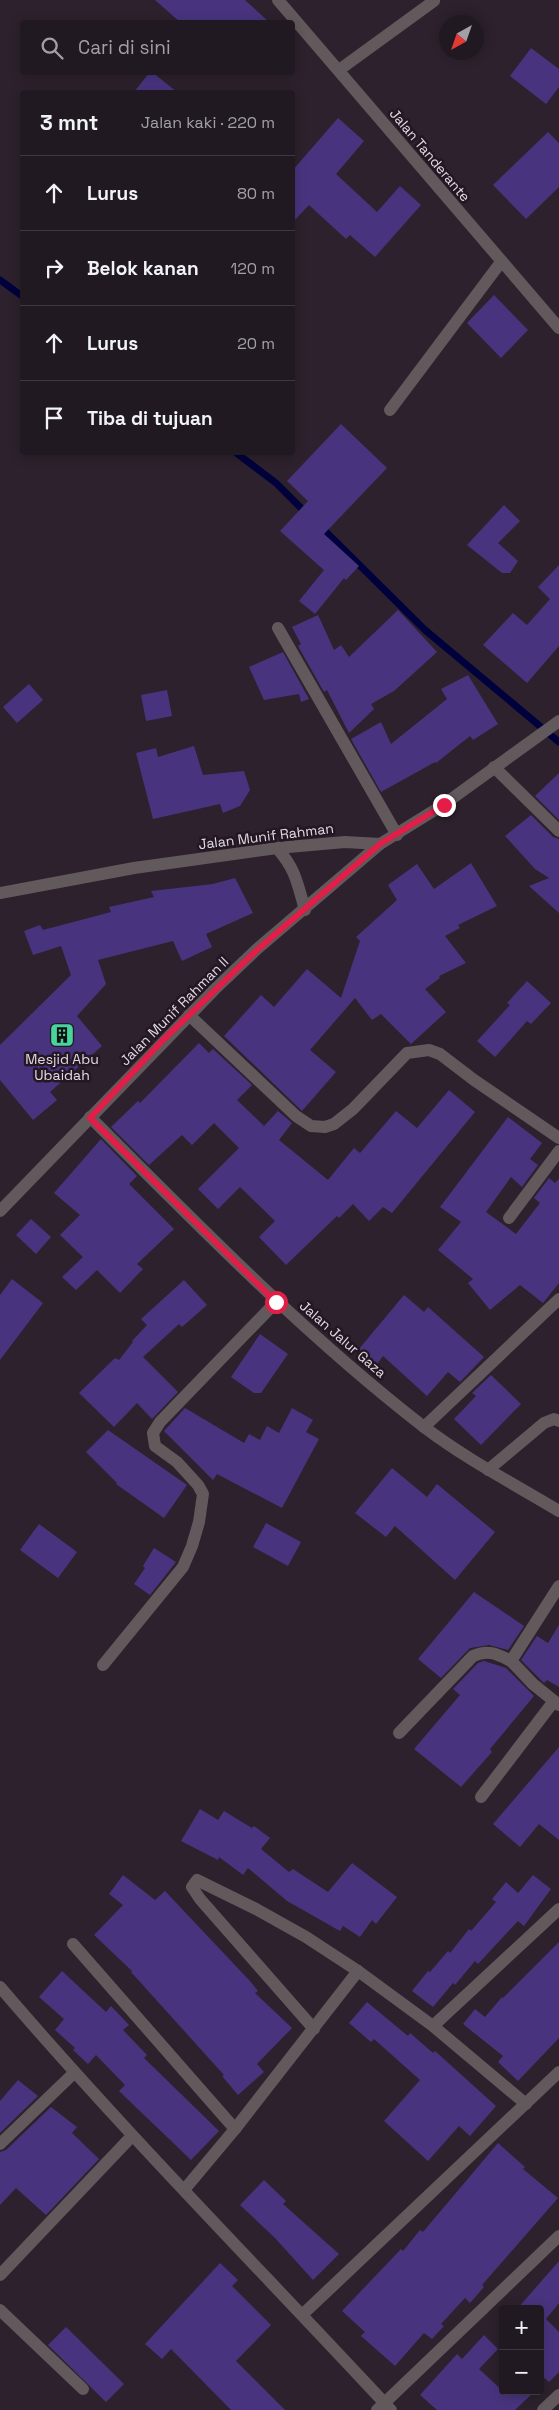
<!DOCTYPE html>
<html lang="id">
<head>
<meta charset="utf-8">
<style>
  :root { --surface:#211921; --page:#29222a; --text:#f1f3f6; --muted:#a2a0a5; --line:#3e383f }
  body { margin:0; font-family:"Space Grotesk",sans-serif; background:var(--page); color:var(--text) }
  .controls { position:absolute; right:15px; bottom:15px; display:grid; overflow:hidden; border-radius:5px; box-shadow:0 2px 12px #0003 }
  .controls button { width:45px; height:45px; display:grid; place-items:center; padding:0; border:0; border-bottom:1px solid var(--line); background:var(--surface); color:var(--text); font:25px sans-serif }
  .compass { position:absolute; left:439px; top:15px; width:45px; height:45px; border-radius:50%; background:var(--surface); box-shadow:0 2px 12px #0003; rotate:220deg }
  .stop { position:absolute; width:15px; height:15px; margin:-11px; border:4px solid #e11d48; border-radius:50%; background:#fff }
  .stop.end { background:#e11d48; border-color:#fff; box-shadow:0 1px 5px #0008 }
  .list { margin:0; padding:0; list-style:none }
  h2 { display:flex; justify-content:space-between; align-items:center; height:65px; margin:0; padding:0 20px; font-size:21px }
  h2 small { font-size:16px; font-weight:400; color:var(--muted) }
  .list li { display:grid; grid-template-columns:32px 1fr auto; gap:15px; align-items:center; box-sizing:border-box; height:75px; padding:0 20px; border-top:1px solid var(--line) }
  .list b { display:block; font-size:19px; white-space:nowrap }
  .list em { font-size:16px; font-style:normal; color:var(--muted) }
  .icon { flex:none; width:28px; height:28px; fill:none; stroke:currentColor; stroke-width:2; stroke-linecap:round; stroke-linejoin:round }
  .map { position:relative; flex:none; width:559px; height:2410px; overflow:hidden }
  .search { position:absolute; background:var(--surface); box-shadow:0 2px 12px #0003; left:20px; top:20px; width:275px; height:55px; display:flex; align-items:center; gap:12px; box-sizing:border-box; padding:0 18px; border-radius:5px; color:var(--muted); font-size:19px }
  .panel { position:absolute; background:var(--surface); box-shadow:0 2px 12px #0003; left:20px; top:90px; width:275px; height:365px; border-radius:5px }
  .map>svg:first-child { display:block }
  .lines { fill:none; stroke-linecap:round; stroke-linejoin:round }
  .stream { stroke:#00003c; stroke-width:7 }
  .building { fill:#48347e }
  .service { stroke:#61595b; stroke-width:12 }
  .minor { stroke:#61595b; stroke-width:12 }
  .tertiary { stroke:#61595b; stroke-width:12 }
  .route { stroke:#e11d48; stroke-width:6 }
  .labels { text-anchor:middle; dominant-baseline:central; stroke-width:5; stroke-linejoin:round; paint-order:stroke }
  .street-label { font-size:14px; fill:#e1dae2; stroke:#221722 }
  .poi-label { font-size:14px; fill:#e1dae2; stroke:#221722 }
</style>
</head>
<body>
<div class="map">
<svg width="559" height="2410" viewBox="0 0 559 2410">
  <rect width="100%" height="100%" fill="#2c212c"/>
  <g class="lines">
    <g class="stream">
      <polyline points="0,280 22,296"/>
      <polyline points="235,452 276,483 307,514"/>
      <polyline points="320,526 425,630 559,742"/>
    </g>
  </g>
  <g class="building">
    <polygon points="155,0 245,0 269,22 180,22"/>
    <polygon points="531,48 559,69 559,87 546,104 510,76"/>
    <polygon points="150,72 152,72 177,92 134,92"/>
    <polygon points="338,118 364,141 336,174 377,212 400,186 421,205 375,257 350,235 346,239 309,205 292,223 292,171"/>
    <polygon points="548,132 559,143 559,187 526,219 493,185"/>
    <polygon points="494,295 528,330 501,358 467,323"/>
    <polygon points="341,424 387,468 324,534 359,566 346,580 344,578 315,614 299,601 324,570 280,531 308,501 287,481"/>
    <polygon points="504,505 520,521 498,543 518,561 510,573 502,573 467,545"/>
    <polygon points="559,565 559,646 527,683 483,645 513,613 527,625 550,599 538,587"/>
    <polygon points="398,610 437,652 394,691 371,704 374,709 349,733 327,690 324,692 298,646 301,644 292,627 318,615 334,650 341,645 349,657"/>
    <polygon points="283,652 309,699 301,702 299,694 264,700 249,667"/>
    <polygon points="468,675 498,724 473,740 470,736 436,763 435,762 381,792 351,739 381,722 391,744 447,699 441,689"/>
    <polygon points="29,684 43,700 17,723 3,707"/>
    <polygon points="167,690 172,716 146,721 141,695"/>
    <polygon points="194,746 203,775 244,771 250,790 240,806 223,813 220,804 153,819 136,753 156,748 158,757"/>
    <polygon points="559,773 559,820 535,796"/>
    <polygon points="531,815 553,837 559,839 559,913 529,886 549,878 535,869 505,836"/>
    <polygon points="471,863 497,906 458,925 460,928 445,936 466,963 439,976 440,978 425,989 446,1012 411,1044 381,1014 372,1020 355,998 310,1050 336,1072 302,1111 224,1036 261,995 274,1007 307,969 341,998 360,941 356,937 397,900 388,885 417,864 434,889"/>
    <polygon points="235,878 253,913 206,934 212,947 182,961 173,941 98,960 106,984 77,1016 102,1046 50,1092 57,1100 33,1120 0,1080 0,1045 71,975 61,946 33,955 24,931 40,925 43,930 111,912 109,907 154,897 151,891 213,884"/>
    <polygon points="527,981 551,1003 531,1024 527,1021 495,1057 477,1041 510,1005 507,1003"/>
    <polygon points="199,1043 209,1053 213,1049 252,1085 237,1100 264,1126 278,1111 292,1123 279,1140 328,1180 354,1148 360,1153 396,1111 417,1128 449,1090 475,1112 392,1213 383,1207 369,1221 353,1204 339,1218 337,1216 286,1265 259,1237 275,1221 240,1187 218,1209 198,1189 239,1148 214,1123 192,1145 182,1135 149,1165 111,1127 138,1101 140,1103"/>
    <polygon points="508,1117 542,1143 530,1159 538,1165 522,1187 511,1177 486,1212 516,1234 540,1203 534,1198 549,1178 555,1183 559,1179 559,1283 543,1303 520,1285 490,1310 468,1283 473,1279 438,1250 461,1222 440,1207"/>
    <polygon points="101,1139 137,1176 129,1184 174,1229 137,1264 143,1269 120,1293 97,1270 76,1290 62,1277 83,1257 60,1235 80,1215 54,1193"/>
    <polygon points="31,1219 51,1237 36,1254 16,1235"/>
    <polygon points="12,1279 43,1303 0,1360 0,1295"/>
    <polygon points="184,1280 207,1305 182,1327 179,1324 143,1357 178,1392 152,1419 137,1403 114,1427 79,1393 115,1358 119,1360 133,1342 132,1341 147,1325 141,1319"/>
    <polygon points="404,1295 424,1312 428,1307 484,1357 460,1382 448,1372 427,1396 383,1356 377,1364 359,1349"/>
    <polygon points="260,1334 288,1354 261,1393 254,1393 231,1377"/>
    <polygon points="491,1375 521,1404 481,1445 454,1419 476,1396 472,1393"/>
    <polygon points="185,1408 244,1443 249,1434 260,1440 267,1426 279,1433 292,1408 313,1420 306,1432 319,1439 282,1508 217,1474 213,1480 164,1431"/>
    <polygon points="108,1430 187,1485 164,1518 116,1484 117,1483 86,1452"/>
    <polygon points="392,1468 427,1497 437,1484 495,1532 455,1580 395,1526 386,1537 355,1513"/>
    <polygon points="266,1523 301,1542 288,1566 253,1547"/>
    <polygon points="39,1524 77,1552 58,1578 20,1550"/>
    <polygon points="154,1548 176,1562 150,1595 134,1584 145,1568 143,1566"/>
    <polygon points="474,1592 524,1626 508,1650 489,1645 470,1648 441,1678 418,1659"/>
    <polygon points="559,1625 559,1687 547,1680 544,1683 521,1660 537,1636 548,1643"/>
    <polygon points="484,1661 506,1668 534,1696 490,1749 492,1752 461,1787 414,1749 460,1695 453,1689 478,1663"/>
    <polygon points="559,1747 559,1840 539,1824 520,1847 493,1824"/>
    <polygon points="200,1809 218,1820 224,1811 252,1828 254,1826 270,1838 261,1849 289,1872 293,1869 328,1892 352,1863 397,1897 376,1924 372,1920 360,1937 343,1926 340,1931 287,1901 248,1868 243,1875 219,1857 218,1860 181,1841"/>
    <polygon points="123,1875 155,1900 165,1891 249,1980 258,1991 255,1993 292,2028 257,2064 264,2072 238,2095 222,2076 224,2075 131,1972 132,1971 94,1935 123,1905 109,1894"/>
    <polygon points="533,1875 551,1889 524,1926 518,1921 478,1964 475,1961 455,1985 453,1983 433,2007 412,1991 428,1971 430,1972 448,1951 450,1953 469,1929 471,1931 496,1902 492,1899 506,1882 518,1893"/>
    <polygon points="559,1942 559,2038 518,2081 498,2062 503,2056 463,2024 475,2009 485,2017 502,1997 503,1998"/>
    <polygon points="62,1971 106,2012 111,2006 129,2025 123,2030 147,2055 144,2058 219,2131 191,2160 119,2091 125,2085 96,2055 88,2064 73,2050 75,2048 55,2030 64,2019 39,1997"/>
    <polygon points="367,2002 408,2036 410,2033 433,2053 435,2051 496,2106 470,2136 459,2126 428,2161 384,2121 420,2080 374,2039 371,2042 349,2023"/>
    <polygon points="18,2080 38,2096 0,2133 0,2101"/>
    <polygon points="51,2107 77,2127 72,2133 99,2159 46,2215 16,2188 0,2205 0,2152 6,2150"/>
    <polygon points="498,2143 525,2167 523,2169 558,2198 482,2285 484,2287 470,2303 465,2298 441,2324 444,2326 432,2339 424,2333 395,2366 361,2336 365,2332 342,2311 401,2249 403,2251 420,2230 423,2232"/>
    <polygon points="264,2180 286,2201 283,2204 339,2254 313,2280 275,2238 240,2205"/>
    <polygon points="559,2261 559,2303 546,2319 559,2332 559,2372 549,2382 540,2374 540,2309 517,2309"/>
    <polygon points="220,2263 238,2280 232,2286 271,2325 236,2361 285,2410 231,2410 171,2349 162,2359 145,2344"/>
    <polygon points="66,2327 124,2384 106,2402 48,2345"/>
    <polygon points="484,2335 498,2349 479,2369 503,2391 535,2391 515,2410 437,2410 420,2395 457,2354 462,2359"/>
  </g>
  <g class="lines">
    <g class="service">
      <polyline points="339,70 434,1"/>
      <polyline points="390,410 501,262"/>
    </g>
    <g class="minor">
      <polyline points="278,0 559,328"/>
      <polyline points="278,628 397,835"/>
      <polyline points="494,767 559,831"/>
      <polyline points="189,1015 296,1116 311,1126 325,1127 334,1124 353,1109 407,1053 429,1050 440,1054 474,1080 559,1138"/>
      <path d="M90,1117C198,1225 304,1334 424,1427C466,1459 514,1484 559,1511"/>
      <polyline points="509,1218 559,1151"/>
      <polyline points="424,1427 559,1299"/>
      <polyline points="488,1470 544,1423 554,1419 559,1421"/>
      <polyline points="559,1586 511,1661 533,1684 559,1705"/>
      <polyline points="103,1665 183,1567 192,1546 199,1522 203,1494 198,1485 177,1462 155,1446 153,1433 160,1422 276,1302"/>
      <path d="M399,1733L473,1656C488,1649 497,1654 511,1661"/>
      <polyline points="481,1797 554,1701"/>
      <polyline points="73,1944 235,2129"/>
      <path d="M0,1987C125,2133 260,2269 391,2410"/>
      <polyline points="433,2026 559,1909"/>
      <polyline points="314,2029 200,1899 192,1887 197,1880 256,1909 306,1937 358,1971 433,2026 526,2104"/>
      <polyline points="0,2144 74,2073"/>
      <polyline points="184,2190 235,2129 358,1971"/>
      <polyline points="0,2275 132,2136"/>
      <polyline points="0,2310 83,2389"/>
      <polyline points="302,2315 559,2072"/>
      <polyline points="377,2410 559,2236"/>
      <polyline points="543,2410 559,2395"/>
    </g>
    <g class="tertiary">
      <path d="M277,848C296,870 297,882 305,910"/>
      <polyline points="0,893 134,868 277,848 345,842 380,844 443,805 559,721"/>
      <polyline points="0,1211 215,989 257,949 380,844"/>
    </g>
  </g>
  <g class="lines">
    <polyline class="route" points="276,1302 90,1118 163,1040 257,950 380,844 444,805"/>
  </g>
  <defs>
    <symbol id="building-square" viewBox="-11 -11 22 22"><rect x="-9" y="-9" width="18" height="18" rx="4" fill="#47d49d" stroke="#221722"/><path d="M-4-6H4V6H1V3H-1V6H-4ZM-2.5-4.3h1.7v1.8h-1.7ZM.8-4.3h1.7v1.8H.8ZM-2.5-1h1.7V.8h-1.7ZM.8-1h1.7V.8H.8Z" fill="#111"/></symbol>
  </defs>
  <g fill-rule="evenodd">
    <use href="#building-square" x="48" y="1021" width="28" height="28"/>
  </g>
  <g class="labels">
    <g class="street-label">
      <text transform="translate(430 155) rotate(50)">Jalan Tanderante</text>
      <text transform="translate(266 836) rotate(-7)">Jalan Munif Rahman</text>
      <text transform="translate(174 1011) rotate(-45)">Jalan Munif Rahman II</text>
      <text transform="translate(343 1339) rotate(41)">Jalan Jalur Gaza</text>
    </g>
    <g class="poi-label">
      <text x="62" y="1059">Mesjid Abu<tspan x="62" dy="16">Ubaidah</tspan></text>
    </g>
  </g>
</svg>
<div class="controls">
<button>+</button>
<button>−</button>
</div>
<svg class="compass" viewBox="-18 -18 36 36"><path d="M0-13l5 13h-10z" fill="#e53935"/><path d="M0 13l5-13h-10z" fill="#a2a0a5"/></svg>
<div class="stop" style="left:276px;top:1302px"></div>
<div class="stop end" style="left:444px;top:805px"></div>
<div class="search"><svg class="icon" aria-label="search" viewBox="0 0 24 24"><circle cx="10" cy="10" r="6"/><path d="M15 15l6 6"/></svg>Cari di sini</div>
<section class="panel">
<h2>3 mnt<small>Jalan kaki · 220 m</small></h2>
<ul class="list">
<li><svg class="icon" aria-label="ahead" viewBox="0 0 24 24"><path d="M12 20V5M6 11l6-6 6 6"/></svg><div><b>Lurus</b></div><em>80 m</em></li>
<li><svg class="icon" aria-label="right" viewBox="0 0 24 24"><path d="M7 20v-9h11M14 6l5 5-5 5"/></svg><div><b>Belok kanan</b></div><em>120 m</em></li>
<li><svg class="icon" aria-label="ahead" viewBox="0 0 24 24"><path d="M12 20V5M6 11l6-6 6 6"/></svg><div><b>Lurus</b></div><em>20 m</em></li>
<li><svg class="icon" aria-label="arrive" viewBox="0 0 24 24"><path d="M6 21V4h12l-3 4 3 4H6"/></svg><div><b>Tiba di tujuan</b></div></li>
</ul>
</section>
</div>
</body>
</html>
